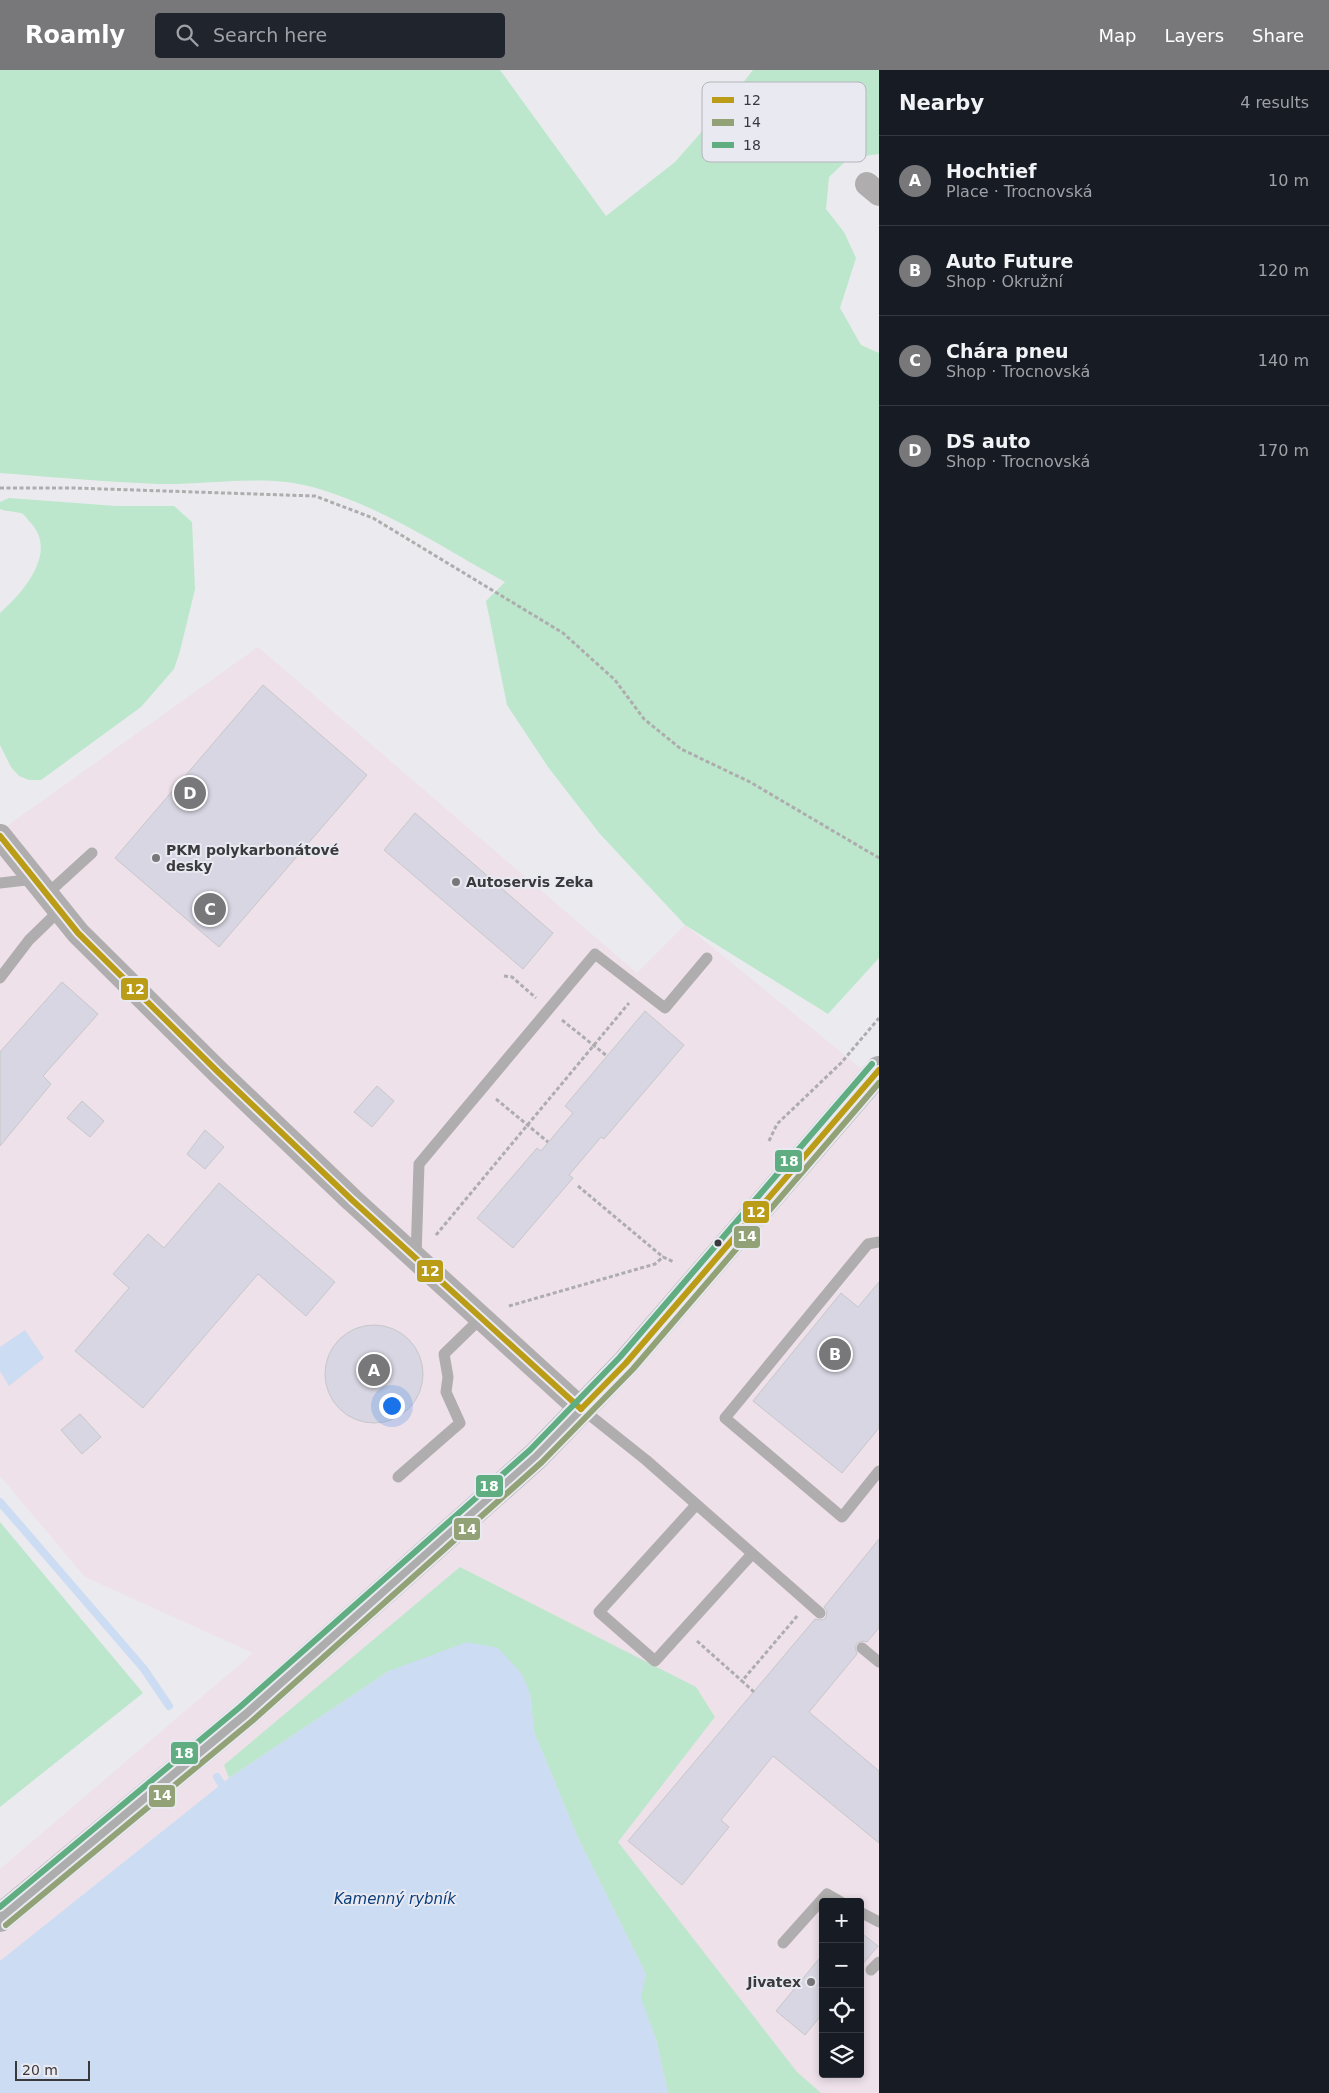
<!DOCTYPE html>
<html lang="en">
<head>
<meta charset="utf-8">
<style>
  :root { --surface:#171b24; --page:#20242c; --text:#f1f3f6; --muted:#9ea1a6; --line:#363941; --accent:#78787b }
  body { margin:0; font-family:"DejaVu Sans",sans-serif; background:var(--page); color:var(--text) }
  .controls { position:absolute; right:15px; bottom:15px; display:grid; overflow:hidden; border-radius:5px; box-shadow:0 2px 8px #0003 }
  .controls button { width:45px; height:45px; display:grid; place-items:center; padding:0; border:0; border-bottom:1px solid var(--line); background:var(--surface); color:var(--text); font:25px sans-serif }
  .scale { position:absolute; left:15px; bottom:12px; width:75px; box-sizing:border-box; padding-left:5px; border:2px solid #3a3a3d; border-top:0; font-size:14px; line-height:18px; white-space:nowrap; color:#3a3a3d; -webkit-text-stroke:4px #e9e9f1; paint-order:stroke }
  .you { position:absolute; left:391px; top:1335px; width:18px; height:18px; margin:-12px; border:4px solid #fff; border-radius:50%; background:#1a73e8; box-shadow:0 0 0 8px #1a73e833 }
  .badge { display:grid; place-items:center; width:32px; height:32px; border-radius:50%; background:var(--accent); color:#fff; font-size:16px; font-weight:700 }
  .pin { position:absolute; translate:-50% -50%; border:2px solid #fff; box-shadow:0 1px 5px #0006 }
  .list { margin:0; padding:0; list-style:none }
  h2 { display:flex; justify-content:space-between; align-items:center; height:65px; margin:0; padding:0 20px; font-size:21px }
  h2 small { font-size:16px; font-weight:400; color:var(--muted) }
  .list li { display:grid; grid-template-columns:32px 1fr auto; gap:15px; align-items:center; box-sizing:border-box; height:90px; padding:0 20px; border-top:1px solid var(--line) }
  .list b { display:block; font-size:19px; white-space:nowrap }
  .list p { margin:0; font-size:16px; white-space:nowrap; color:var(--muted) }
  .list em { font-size:16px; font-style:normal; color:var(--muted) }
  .icon { flex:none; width:28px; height:28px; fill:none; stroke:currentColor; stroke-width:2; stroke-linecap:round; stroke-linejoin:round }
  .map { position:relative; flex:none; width:879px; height:2023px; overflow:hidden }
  header { display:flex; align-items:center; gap:30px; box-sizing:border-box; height:70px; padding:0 25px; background:var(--accent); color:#fff }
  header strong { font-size:24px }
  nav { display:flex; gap:28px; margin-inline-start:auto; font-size:18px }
  .search { width:350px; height:45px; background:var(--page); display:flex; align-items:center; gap:12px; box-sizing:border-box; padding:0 18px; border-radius:5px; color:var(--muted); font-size:19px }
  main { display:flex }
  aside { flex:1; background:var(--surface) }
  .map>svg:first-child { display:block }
  .industrial { fill:#eee1ea; fill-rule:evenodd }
  .green { fill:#bce7cc }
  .water { fill:#ccdcf2 }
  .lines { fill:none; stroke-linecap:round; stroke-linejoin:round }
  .stream { stroke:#ccdcf2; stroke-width:8 }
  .building { fill:#d7d6e2; stroke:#c7c7ca }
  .path { stroke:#aeadae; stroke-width:3; stroke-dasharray:4 2.5; stroke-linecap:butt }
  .lane { stroke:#afadae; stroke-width:11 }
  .street { stroke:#afadae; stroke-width:24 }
  .secondary { stroke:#aeadae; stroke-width:28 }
  .bus-1-casing { stroke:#e9e9f1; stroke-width:10 }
  .bus-2-casing { stroke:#e9e9f1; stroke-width:10 }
  .bus-3-casing { stroke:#e9e9f1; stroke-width:10 }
  .bus-1 { stroke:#ba9c17; stroke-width:6 }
  .bus-2 { stroke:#92a276; stroke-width:6 }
  .bus-3 { stroke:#5fad80; stroke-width:6 }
  .poi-dot { fill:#78787b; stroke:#e9e9f1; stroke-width:2 }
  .bus-dot { fill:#3a3a3d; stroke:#e9e9f1; stroke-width:2 }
  .labels { text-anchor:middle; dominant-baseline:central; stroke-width:4; stroke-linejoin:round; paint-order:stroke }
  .poi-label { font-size:14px; font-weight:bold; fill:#3a3a3d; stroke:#e9e9f1; text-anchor:start }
  .water-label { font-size:15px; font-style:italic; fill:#093e7d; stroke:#e9e9f1 }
  .key { fill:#e9e9f1; stroke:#b4b4bb; stroke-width:1 }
  .key-label { font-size:14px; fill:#3a3a3d }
  .line-badge { stroke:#e9e9f1; stroke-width:2 }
  .badge-label { font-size:14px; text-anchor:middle; font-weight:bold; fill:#fff }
</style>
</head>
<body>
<header>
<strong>Roamly</strong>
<div class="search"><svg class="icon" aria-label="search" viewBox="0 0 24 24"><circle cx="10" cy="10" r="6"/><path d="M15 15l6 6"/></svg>Search here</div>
<nav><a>Map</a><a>Layers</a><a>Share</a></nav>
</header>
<main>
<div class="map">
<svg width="879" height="2023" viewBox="0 0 879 2023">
  <rect width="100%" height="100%" fill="#ebebef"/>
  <path class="industrial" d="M258,577L637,903L685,855L879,1013V2023H0V1799L253,1583L85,1507L0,1406V761ZM823,1832H860V2004H823Z"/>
  <g class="green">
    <path d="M0,0H500L606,146L675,92L727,33L753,0H879V84L849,88L829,107L826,139L844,162L856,188L840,238L861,275L879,283V888L828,944L685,855L600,764L548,697L507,635L486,531L505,512C443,478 385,438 316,418C265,403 211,415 158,414C106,412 53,407 0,403Z"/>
    <path d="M9,428L116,436H174L192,452L195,519L180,581L174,599L141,637L41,710H29L19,706L11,697L0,675V543C23,523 58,483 31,453C28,451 26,446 23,444C17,441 7,442 0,439V432Z"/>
    <polygon points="0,1452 143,1623 0,1737"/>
    <polygon points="460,1497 696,1617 715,1647 618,1772 797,2002 821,2023 668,2023 656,1969 640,1928 646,1904 578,1768 534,1662 530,1623 389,1601 229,1708 224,1695"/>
  </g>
  <g class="water">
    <polygon points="25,1260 44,1288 9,1316 0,1301 0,1277"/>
    <polygon points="467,1572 498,1578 522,1604 530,1623 534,1662 578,1768 646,1904 641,1928 656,1969 668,2023 0,2023 0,1891 229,1708 389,1601"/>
  </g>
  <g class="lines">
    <g class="stream">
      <polyline points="0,1432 144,1599 169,1636"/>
      <polyline points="217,1707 226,1722"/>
    </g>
  </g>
  <g class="building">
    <polygon points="263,615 367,705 219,877 115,788"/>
    <polygon points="415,743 553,863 523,899 384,780"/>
    <polygon points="62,912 98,944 43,1006 51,1014 0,1076 0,982"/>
    <polygon points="645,941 684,975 604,1069 601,1067 569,1105 573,1108 513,1178 477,1148 537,1078 541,1081 573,1043 565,1036"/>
    <polygon points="377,1016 394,1031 372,1057 354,1042"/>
    <polygon points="82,1031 104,1051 90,1067 67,1048"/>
    <polygon points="205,1060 224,1077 205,1099 187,1084"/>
    <polygon points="219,1113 335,1212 306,1246 258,1204 143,1338 75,1281 129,1218 113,1204 148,1164 164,1178"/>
    <polygon points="879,1212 879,1358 842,1403 753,1331 841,1223 858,1237"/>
    <circle cx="374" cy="1304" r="49"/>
    <polygon points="80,1344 101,1367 82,1384 61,1360"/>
    <polygon points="879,1469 879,1558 867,1572 863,1571 857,1573 855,1577 857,1584 809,1642 879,1701 879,1773 773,1686 721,1750 729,1757 682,1815 628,1771 815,1549 822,1550 826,1548 827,1541 824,1537"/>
    <polygon points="860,1862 878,1876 860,1897"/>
    <polygon points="823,1884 823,1943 805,1965 776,1941"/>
  </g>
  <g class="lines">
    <g class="path">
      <polyline points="0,418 74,418 315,426 373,448 563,563 615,610 644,649 681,679 750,712 879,788"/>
      <polyline points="504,906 512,907 536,928"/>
      <polyline points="562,950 607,986"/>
      <polyline points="496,1029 548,1072"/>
      <polyline points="769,1071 777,1054 841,993 879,948"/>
      <polyline points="578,1116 663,1187"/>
      <polyline points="436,1165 629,933"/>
      <polyline points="509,1236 655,1194 663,1187 674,1192"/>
      <polyline points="697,1571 742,1611"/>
      <polyline points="754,1622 742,1611 798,1545"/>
    </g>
    <g class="lane">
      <polyline points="0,813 35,809"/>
      <polyline points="47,824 92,783"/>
      <polyline points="0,908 29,870 60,840"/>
      <polyline points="879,1172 868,1174 725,1348 842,1447 879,1401"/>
      <polyline points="416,1187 419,1094 595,884 665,938 707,888"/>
      <polyline points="582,1339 646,1390 820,1543"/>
      <polyline points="398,1407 460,1353 446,1322 448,1307 444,1284 481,1248"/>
      <polyline points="696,1435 599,1542 655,1591 752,1484"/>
      <polyline points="862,1578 879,1592"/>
      <polyline points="860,1842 879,1852"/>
      <polyline points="783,1873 827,1824 841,1832"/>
      <polyline points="871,1900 879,1892"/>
    </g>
    <g class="street">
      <polyline points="867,114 879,124"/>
      <polyline points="0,766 78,863 218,1002 352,1130 581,1339"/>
    </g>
    <polyline class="secondary" points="0,1848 246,1644 536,1386 626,1293 879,1000"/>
    <defs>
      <g id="bus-1">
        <polyline points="0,766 78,863 218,1002 352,1130 581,1339"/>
        <polyline points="581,1339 626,1293 879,1000"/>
      </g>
      <polyline id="bus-2" points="6,1855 252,1651 542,1392 633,1299 879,1013"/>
      <polyline id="bus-3" points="0,1837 240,1637 530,1380 620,1287 872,994"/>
    </defs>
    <use href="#bus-1" class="bus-1-casing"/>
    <use href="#bus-2" class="bus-2-casing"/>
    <use href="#bus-3" class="bus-3-casing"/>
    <use href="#bus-1" class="bus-1"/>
    <use href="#bus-2" class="bus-2"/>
    <use href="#bus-3" class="bus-3"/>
  </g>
  <g class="poi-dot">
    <circle cx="156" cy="788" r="5"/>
    <circle cx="456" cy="812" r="5"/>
    <circle cx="811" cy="1912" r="5"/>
  </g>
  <circle class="bus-dot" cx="718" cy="1173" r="4.5"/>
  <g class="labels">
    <g class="poi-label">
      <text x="166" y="780">PKM polykarbonátové<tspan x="166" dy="16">desky</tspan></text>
      <text x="466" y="812">Autoservis Zeka</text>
      <text x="801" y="1912" text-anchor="end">Jivatex</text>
    </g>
    <g class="water-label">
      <text x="395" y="1829">Kamenný rybník</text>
    </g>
  </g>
  <rect x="702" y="12" width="164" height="80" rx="8" class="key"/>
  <rect x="712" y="27" width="22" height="6" fill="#ba9c17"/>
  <rect x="712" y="49" width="22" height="7" fill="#92a276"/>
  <rect x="712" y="72" width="22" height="6" fill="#5fad80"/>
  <g class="key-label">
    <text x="743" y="35">12</text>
    <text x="743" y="57">14</text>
    <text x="743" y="80">18</text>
  </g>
  <g class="line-badge">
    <rect x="120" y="907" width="29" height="24" rx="5" fill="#ba9c17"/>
    <rect x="774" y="1079" width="29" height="24" rx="5" fill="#5fad80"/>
    <rect x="742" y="1130" width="28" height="24" rx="5" fill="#ba9c17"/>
    <rect x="733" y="1155" width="28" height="24" rx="5" fill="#92a276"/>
    <rect x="416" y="1189" width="28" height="24" rx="5" fill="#ba9c17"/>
    <rect x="475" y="1404" width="29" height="24" rx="5" fill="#5fad80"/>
    <rect x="453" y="1447" width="28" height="24" rx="5" fill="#92a276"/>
    <rect x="170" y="1671" width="29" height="24" rx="5" fill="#5fad80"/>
    <rect x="148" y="1714" width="28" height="24" rx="5" fill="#92a276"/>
  </g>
  <g class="badge-label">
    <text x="135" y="924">12</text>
    <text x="789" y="1096">18</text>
    <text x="756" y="1147">12</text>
    <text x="747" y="1171">14</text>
    <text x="430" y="1206">12</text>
    <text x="489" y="1421">18</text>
    <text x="467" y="1464">14</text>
    <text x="184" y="1688">18</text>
    <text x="162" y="1730">14</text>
  </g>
</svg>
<div class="controls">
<button>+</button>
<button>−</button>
<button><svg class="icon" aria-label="locate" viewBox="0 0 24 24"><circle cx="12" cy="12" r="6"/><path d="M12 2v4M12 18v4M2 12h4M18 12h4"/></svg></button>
<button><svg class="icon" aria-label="layers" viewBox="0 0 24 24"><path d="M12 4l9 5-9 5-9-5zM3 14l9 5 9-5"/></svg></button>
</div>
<div class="scale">20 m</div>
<div class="you"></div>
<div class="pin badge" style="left:374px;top:1300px">A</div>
<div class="pin badge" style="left:835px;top:1284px">B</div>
<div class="pin badge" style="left:210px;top:839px">C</div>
<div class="pin badge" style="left:190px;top:723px">D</div>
</div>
<aside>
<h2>Nearby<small>4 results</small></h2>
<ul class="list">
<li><span class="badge">A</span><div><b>Hochtief</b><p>Place · Trocnovská</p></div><em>10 m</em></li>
<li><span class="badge">B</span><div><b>Auto Future</b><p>Shop · Okružní</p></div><em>120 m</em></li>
<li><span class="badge">C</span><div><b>Chára pneu</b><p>Shop · Trocnovská</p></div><em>140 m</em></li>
<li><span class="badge">D</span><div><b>DS auto</b><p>Shop · Trocnovská</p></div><em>170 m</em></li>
</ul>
</aside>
</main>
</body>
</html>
